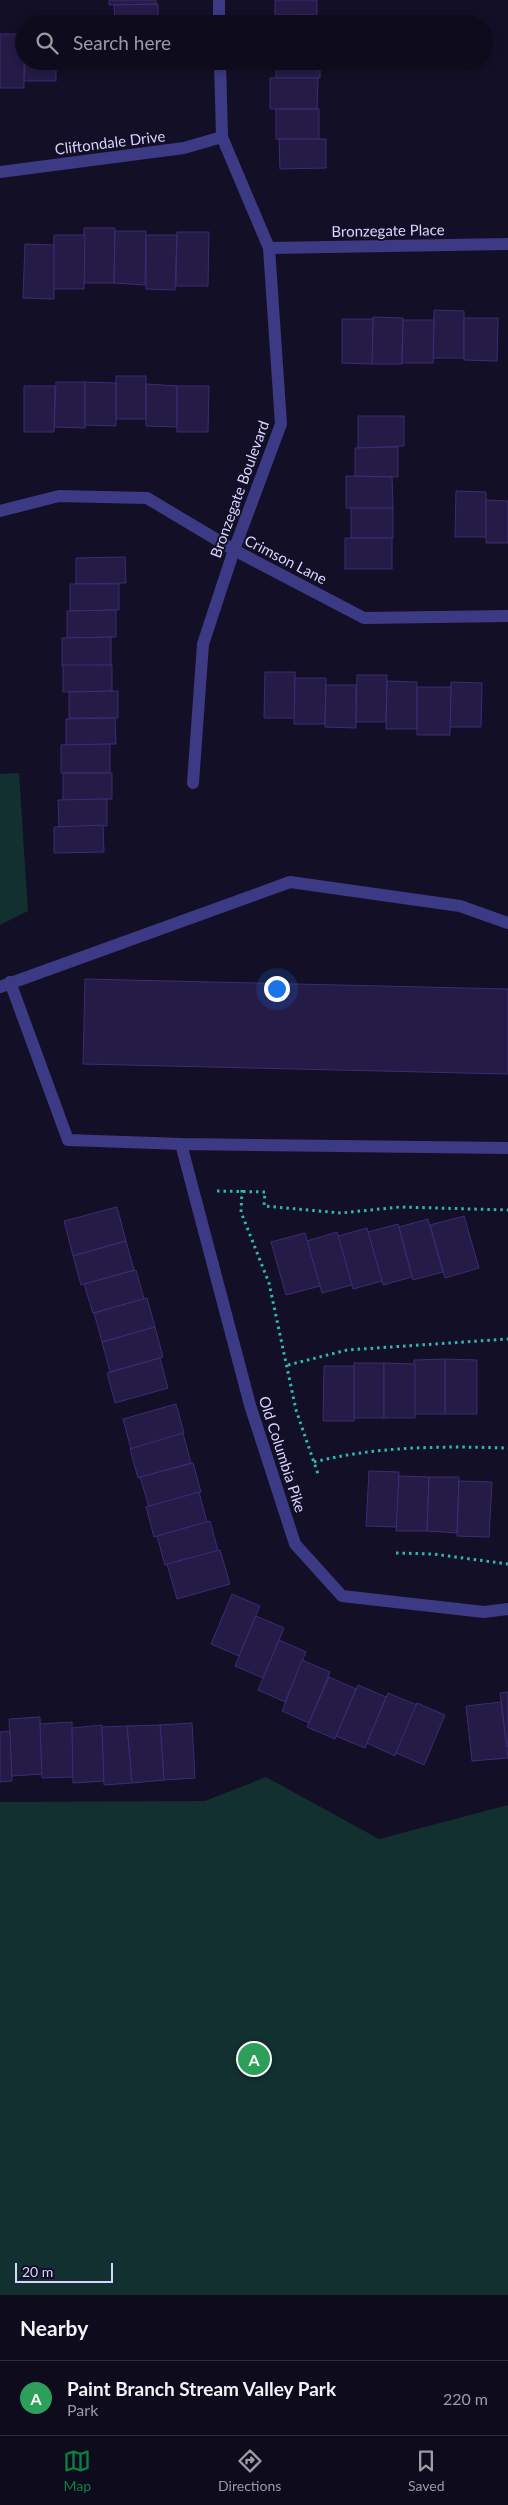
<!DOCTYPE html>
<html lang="en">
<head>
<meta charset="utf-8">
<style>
  :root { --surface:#0e0b1c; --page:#1c1929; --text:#f1f3f6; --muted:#9b9ba3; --line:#2e2b3b; --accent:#0b8043 }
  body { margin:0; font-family:Lato,sans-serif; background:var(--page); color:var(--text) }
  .scale { position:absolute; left:15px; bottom:12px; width:98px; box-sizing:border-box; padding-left:5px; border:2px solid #d9d4ff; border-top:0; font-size:14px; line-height:18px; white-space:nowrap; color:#d9d4ff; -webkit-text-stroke:4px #130f26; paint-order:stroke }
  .you { position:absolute; left:276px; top:988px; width:18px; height:18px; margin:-12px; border:4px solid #fff; border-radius:50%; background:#1a73e8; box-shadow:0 0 0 8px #1a73e833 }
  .badge { display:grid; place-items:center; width:32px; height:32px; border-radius:50%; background:var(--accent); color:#fff; font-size:16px; font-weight:700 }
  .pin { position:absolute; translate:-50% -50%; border:2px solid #fff; box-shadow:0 1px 5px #0006 }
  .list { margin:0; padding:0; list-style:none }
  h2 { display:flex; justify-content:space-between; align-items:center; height:65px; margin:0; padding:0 20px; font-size:21px }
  h2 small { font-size:16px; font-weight:400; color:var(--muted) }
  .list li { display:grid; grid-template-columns:32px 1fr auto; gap:15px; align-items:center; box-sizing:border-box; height:75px; padding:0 20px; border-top:1px solid var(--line) }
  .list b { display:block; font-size:19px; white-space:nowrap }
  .list p { margin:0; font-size:16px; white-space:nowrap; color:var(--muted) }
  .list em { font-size:16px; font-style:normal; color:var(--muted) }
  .icon { flex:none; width:28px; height:28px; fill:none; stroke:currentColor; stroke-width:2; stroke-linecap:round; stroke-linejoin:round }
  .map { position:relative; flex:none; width:508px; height:2295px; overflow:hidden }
  .search { position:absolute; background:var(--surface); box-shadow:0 2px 8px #0003; left:15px; right:15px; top:15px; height:55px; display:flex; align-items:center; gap:12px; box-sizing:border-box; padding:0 18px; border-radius:28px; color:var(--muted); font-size:19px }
  .sheet { height:140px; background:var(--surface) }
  nav { display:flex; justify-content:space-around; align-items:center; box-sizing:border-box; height:70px; border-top:1px solid var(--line); background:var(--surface); font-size:14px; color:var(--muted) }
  nav a { display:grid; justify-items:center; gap:2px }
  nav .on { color:var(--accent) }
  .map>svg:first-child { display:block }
  .green { fill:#12302f }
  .building { fill:#241b47; stroke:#3b2d73 }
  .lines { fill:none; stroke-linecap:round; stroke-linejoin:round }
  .path { stroke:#2fb8b0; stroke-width:3; stroke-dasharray:2.5 4; stroke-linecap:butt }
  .minor { stroke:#3d3a85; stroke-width:12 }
  .labels { text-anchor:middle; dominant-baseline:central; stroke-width:4; stroke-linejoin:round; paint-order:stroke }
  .street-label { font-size:15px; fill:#d9d4ff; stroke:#130f26 }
</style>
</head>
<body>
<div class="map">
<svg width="508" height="2295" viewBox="0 0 508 2295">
  <rect width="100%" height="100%" fill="#130f26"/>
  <g class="green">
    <polygon points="19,773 28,911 0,925 0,774"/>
    <polygon points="266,1777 379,1839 508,1805 508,2295 0,2295 0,1802 205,1801"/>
  </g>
  <g class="building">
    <polygon points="109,0 156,0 156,4 109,5"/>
    <rect x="275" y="0" width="42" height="15"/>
    <polygon points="158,4 158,24 115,24 114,5"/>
    <polygon points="313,15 313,24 271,24 271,16"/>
    <rect x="0" y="34" width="24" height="54"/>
    <polygon points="25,61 56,61 56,81 24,81"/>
    <rect x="118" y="61" width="46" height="5"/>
    <rect x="276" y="61" width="44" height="17"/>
    <polygon points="270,78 318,78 317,109 270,109"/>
    <rect x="276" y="109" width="43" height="30"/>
    <polygon points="279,139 326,139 326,168 280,169"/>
    <polygon points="84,228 115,228 114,283 84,283"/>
    <polygon points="115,231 146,231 145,285 114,283"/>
    <polygon points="177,232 209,232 208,286 176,286"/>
    <polygon points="54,235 85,235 84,289 53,289"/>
    <polygon points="146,235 177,235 175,290 146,289"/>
    <polygon points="25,244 54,245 54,299 23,298"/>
    <polygon points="434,310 464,311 464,358 433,358"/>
    <polygon points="373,317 403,318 402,364 372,364"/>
    <polygon points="464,318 498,318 497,361 464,360"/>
    <polygon points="342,319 373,319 372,364 342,363"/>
    <polygon points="403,320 434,320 433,363 402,363"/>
    <rect x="116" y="376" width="30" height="43"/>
    <polygon points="56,382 85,382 85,428 54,427"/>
    <polygon points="85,382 116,383 116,426 85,425"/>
    <polygon points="146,384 177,386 177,427 146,426"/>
    <polygon points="24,386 55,386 54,432 24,432"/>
    <polygon points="177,386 209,386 208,432 177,432"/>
    <polygon points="358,416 404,416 404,446 358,448"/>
    <polygon points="398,447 398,477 355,476 355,448"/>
    <polygon points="346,476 392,477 393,508 346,508"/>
    <polygon points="456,491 486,492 486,537 455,537"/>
    <polygon points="486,500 508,501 508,543 486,543"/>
    <rect x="351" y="508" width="42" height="30"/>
    <rect x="345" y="538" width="47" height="31"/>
    <polygon points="125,557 126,583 76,584 76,558"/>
    <polygon points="70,584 119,584 119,610 70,611"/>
    <polygon points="116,610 116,637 67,638 67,611"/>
    <polygon points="111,637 111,665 62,666 62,638"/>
    <polygon points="63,665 112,665 112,691 63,692"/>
    <polygon points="265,672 295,672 295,718 264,718"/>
    <polygon points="357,675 387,675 386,722 356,722"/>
    <polygon points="295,678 326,678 325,724 294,724"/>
    <polygon points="387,681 417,682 417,729 386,729"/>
    <polygon points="451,682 482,683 481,727 450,727"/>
    <polygon points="326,685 356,685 356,728 325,727"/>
    <polygon points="417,687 451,687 450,735 417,735"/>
    <polygon points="118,691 118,718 69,718 69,692"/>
    <polygon points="115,718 116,744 66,745 66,719"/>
    <polygon points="110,744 110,773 61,773 61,745"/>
    <polygon points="63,773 112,773 112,799 63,800"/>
    <polygon points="107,799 107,826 59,827 58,800"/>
    <polygon points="103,825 104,852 54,853 54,827"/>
    <polygon points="85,979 508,989 508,1074 83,1064"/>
    <polygon points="117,1207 126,1241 73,1256 64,1221"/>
    <polygon points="464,1216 479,1268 445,1278 430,1225"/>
    <polygon points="428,1219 443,1272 413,1280 399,1227"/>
    <polygon points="398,1224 412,1277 383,1285 368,1232"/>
    <polygon points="367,1228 382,1281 353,1289 338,1236"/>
    <polygon points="337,1232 352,1285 322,1293 307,1241"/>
    <polygon points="305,1233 320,1286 286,1295 271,1242"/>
    <polygon points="126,1241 134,1270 81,1285 73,1256"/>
    <polygon points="136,1270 144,1299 93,1313 84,1284"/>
    <polygon points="147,1298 155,1327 102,1342 94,1313"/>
    <polygon points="155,1327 163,1357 110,1372 102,1342"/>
    <polygon points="160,1358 168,1388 115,1403 107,1373"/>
    <polygon points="445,1359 477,1360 477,1414 445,1414"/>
    <polygon points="445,1359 445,1414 414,1414 414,1360"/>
    <rect x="354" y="1363" width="30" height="55"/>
    <polygon points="384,1363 415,1364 415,1418 384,1418"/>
    <polygon points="324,1366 354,1366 354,1421 323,1421"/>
    <polygon points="176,1404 184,1433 131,1449 123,1419"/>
    <polygon points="183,1433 191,1463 138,1478 130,1449"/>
    <polygon points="193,1463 201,1492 149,1507 140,1477"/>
    <polygon points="369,1471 399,1472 397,1527 366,1526"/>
    <polygon points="399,1476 429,1477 427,1531 396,1531"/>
    <polygon points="429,1477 459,1477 457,1533 427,1531"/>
    <polygon points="459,1481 492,1482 489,1537 457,1536"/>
    <polygon points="199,1492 207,1522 154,1537 146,1507"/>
    <polygon points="210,1521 218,1551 165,1565 157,1536"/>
    <polygon points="220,1550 230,1584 177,1599 167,1564"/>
    <polygon points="232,1594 260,1606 239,1656 211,1644"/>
    <polygon points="256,1616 284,1628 263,1678 235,1666"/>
    <polygon points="279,1640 306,1652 285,1702 258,1690"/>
    <polygon points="302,1660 330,1672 309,1723 282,1711"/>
    <polygon points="329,1677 356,1689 335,1739 307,1727"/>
    <polygon points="358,1685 386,1697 365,1748 336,1736"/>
    <polygon points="508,1692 508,1747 507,1747 500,1693"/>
    <polygon points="388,1693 417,1705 395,1756 367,1743"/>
    <polygon points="501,1702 508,1758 472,1761 466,1706"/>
    <polygon points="417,1703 445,1715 424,1765 396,1753"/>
    <polygon points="40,1717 42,1774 12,1776 9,1719"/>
    <polygon points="72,1722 73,1777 42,1778 40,1724"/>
    <polygon points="192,1723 195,1778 164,1780 160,1725"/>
    <polygon points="102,1725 104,1781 73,1783 72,1728"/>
    <polygon points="160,1725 164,1780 132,1783 127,1726"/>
    <polygon points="127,1726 132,1783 104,1785 102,1727"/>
    <polygon points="10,1731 12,1781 0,1782 0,1732"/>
  </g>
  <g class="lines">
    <g class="path">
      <polyline points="242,1190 241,1212 269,1283 296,1410 318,1474"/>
      <polyline points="217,1191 265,1192 264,1206 341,1213 400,1207 508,1210"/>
      <polyline points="288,1365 347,1350 508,1339"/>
      <path d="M314,1462C378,1446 442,1446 508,1448"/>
      <polyline points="396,1553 433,1554 508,1564"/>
    </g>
    <g class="minor">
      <polyline points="219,0 219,24"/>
      <polyline points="0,172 184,148 222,137"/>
      <polyline points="269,248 508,244"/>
      <polyline points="0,511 59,496 147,498 234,550 364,618 508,616"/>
      <polyline points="193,783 203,644 234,550 281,424 269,248 222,137 220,61"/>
      <polyline points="10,982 68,1140 181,1144 508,1148"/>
      <polyline points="0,987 290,882 460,906 508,923"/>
      <polyline points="181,1144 250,1405 295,1544 342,1596 484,1612 508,1609"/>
    </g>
  </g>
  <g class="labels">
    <g class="street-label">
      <text transform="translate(110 142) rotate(-7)">Cliftondale Drive</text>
      <text transform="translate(388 230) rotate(-1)">Bronzegate Place</text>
      <text transform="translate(239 489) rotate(-70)">Bronzegate Boulevard</text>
      <text transform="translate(286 559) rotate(27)">Crimson Lane</text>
      <text transform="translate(283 1454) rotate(72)">Old Columbia Pike</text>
    </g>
  </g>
</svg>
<div class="scale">20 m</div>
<div class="you"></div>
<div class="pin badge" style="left:254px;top:2059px;background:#2e9e5b">A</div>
<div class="search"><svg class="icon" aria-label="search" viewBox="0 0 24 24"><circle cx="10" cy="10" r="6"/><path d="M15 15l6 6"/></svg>Search here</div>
</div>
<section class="sheet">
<h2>Nearby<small></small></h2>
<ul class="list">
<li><span class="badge" style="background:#2e9e5b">A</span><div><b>Paint Branch Stream Valley Park</b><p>Park</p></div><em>220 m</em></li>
</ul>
</section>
<nav>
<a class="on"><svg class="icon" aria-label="map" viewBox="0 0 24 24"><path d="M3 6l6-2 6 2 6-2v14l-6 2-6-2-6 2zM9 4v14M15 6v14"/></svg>Map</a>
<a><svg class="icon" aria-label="directions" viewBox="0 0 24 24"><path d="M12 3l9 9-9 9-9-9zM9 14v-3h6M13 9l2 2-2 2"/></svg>Directions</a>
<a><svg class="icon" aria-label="saved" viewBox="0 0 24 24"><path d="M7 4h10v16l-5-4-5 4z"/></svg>Saved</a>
</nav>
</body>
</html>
